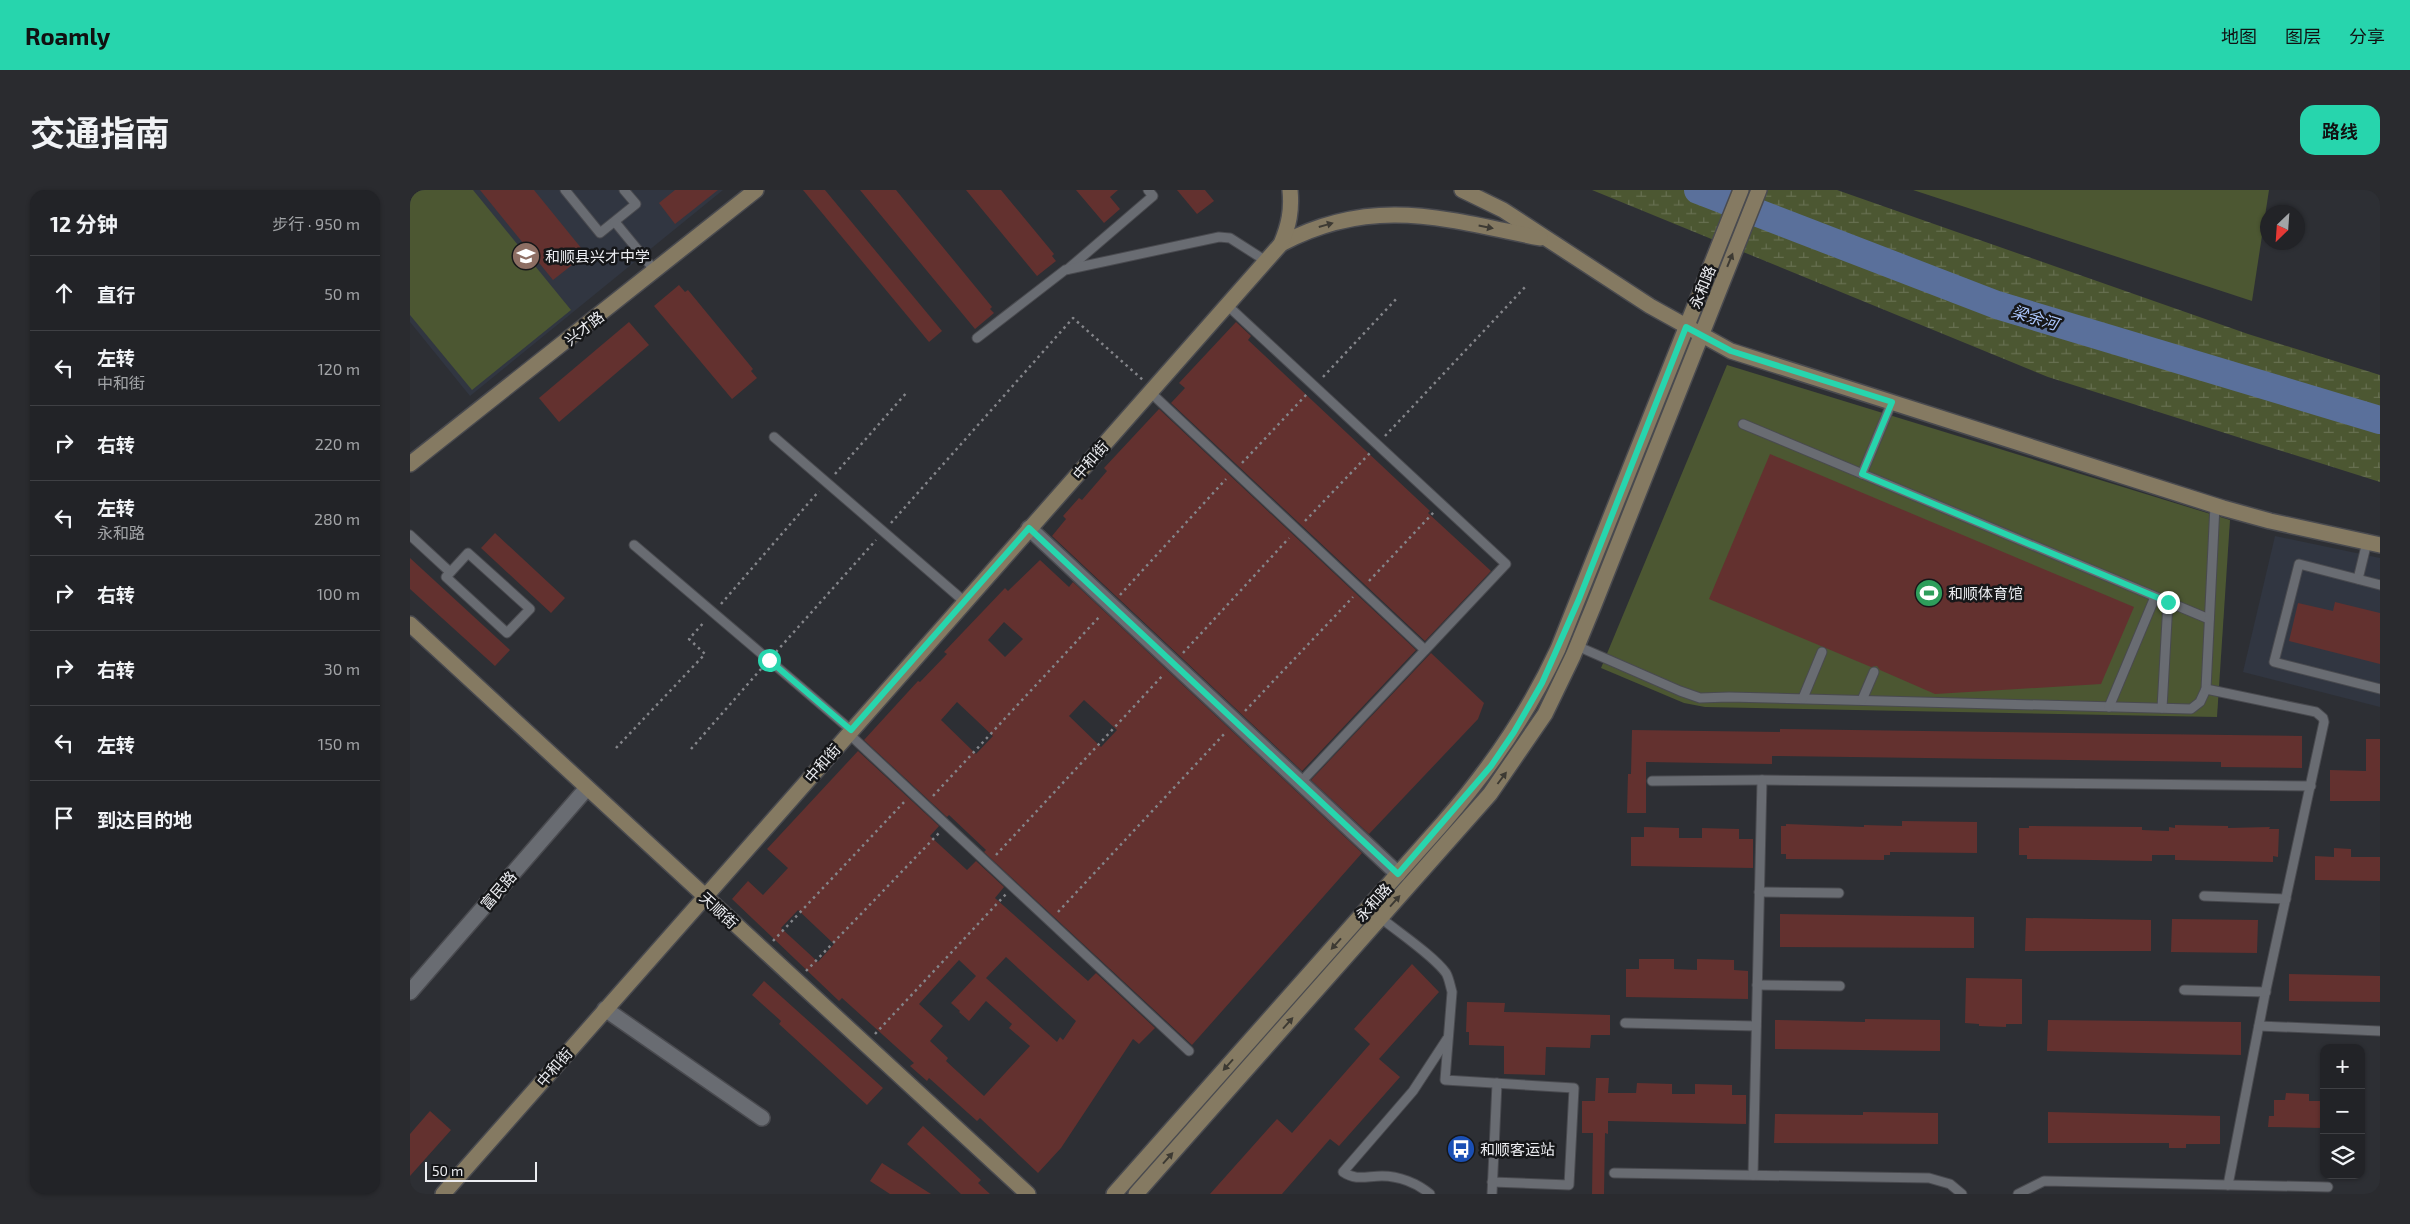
<!DOCTYPE html>
<html lang="zh">
<head>
<meta charset="utf-8">
<style>
  :root { --surface:#222327; --page:#2a2b2f; --text:#f1f3f6; --muted:#a2a4a7; --line:#3f4044; --accent:#27d5ad }
  body { margin:0; font-family:"Exo 2","Noto Sans SC",sans-serif; background:var(--page); color:var(--text) }
  .controls { position:absolute; right:15px; bottom:15px; display:grid; overflow:hidden; border-radius:10px; box-shadow:0 1px 4px #0004 }
  .controls button { width:45px; height:45px; display:grid; place-items:center; padding:0; border:0; border-bottom:1px solid var(--line); background:var(--surface); color:var(--text); font:25px sans-serif }
  .compass { position:absolute; left:1850px; top:15px; width:45px; height:45px; border-radius:50%; background:var(--surface); box-shadow:0 1px 4px #0004; rotate:205deg }
  .scale { position:absolute; left:15px; bottom:12px; width:112px; box-sizing:border-box; padding-left:5px; border:2px solid #ecedf1; border-top:0; font-size:14px; line-height:18px; white-space:nowrap; color:#ecedf1; -webkit-text-stroke:4px #161719; paint-order:stroke }
  .stop { position:absolute; width:15px; height:15px; margin:-11px; border:4px solid #27d5ad; border-radius:50%; background:#fff }
  .stop.end { background:#27d5ad; border-color:#fff; box-shadow:0 1px 5px #0008 }
  .list { margin:0; padding:0; list-style:none }
  h2 { display:flex; justify-content:space-between; align-items:center; height:65px; margin:0; padding:0 20px; font-size:21px }
  h2 small { font-size:16px; font-weight:400; color:var(--muted) }
  .list li { display:grid; grid-template-columns:32px 1fr auto; gap:15px; align-items:center; box-sizing:border-box; height:75px; padding:0 20px; border-top:1px solid var(--line) }
  .list b { display:block; font-size:19px; white-space:nowrap }
  .list p { margin:0; font-size:16px; white-space:nowrap; color:var(--muted) }
  .list em { font-size:16px; font-style:normal; color:var(--muted) }
  .icon { flex:none; width:28px; height:28px; fill:none; stroke:currentColor; stroke-width:2; stroke-linecap:round; stroke-linejoin:round }
  .map { position:relative; flex:none; width:1970px; height:1004px; overflow:hidden; border-radius:15px }
  header { display:flex; align-items:center; gap:30px; box-sizing:border-box; height:70px; padding:0 25px; background:var(--accent); color:#111 }
  header strong { font-size:24px }
  nav { display:flex; gap:28px; margin-inline-start:auto; font-size:18px }
  .intro { display:flex; align-items:center; justify-content:space-between; box-sizing:border-box; height:120px; padding:0 30px }
  h1 { margin:0; font-size:35px }
  .button { padding:12px 22px; border-radius:15px; background:var(--accent); color:#111; font-size:18px; font-weight:700 }
  main { display:flex; gap:30px; padding:0 30px }
  aside { flex:1; background:var(--surface); border-radius:15px; box-shadow:0 1px 4px #0004 }
  .map>svg:first-child { display:block }
  .built { fill:#313641 }
  .wetland { fill:url(#wetland-marsh) }
  .park { fill:#4c5732 }
  .lines { fill:none; stroke-linecap:round; stroke-linejoin:round }
  .river { stroke:#5a709b; stroke-width:28 }
  .building { fill:#63312f; fill-rule:evenodd }
  .lane-casing { stroke:#494a4f; stroke-width:11 }
  .street-casing { stroke:#494a4f; stroke-width:18 }
  .secondary-casing { stroke:#494a4f; stroke-width:18 }
  .path { stroke:#84858a; stroke-width:2.5; stroke-dasharray:2.5 4; stroke-linecap:butt }
  .lane { stroke:#696c72; stroke-width:9 }
  .street { stroke:#696c72; stroke-width:15 }
  .secondary { stroke:#857a62; stroke-width:15 }
  .oneway { fill:#3d3a33 }
  .route { stroke:#27d5ad; stroke-width:6 }
  .labels { text-anchor:middle; dominant-baseline:central; stroke-width:5; stroke-linejoin:round; paint-order:stroke }
  .poi-label { font-size:15px; fill:#ecedf1; stroke:#161719; text-anchor:start }
  .street-label { font-size:15px; fill:#ecedf1; stroke:#161719 }
  .water-label { font-size:16px; font-style:italic; fill:#acc7fe; stroke:#161719 }
</style>
</head>
<body>
<header>
<strong>Roamly</strong>
<nav><a>地图</a><a>图层</a><a>分享</a></nav>
</header>
<div class="intro"><h1>交通指南</h1><a class="button">路线</a></div>
<main>
<aside>
<h2>12 分钟<small>步行 · 950 m</small></h2>
<ul class="list">
<li><svg class="icon" aria-label="ahead" viewBox="0 0 24 24"><path d="M12 20V5M6 11l6-6 6 6"/></svg><div><b>直行</b></div><em>50 m</em></li>
<li><svg class="icon" aria-label="left" viewBox="0 0 24 24"><path d="M17 20v-9H6M10 6l-5 5 5 5"/></svg><div><b>左转</b><p>中和街</p></div><em>120 m</em></li>
<li><svg class="icon" aria-label="right" viewBox="0 0 24 24"><path d="M7 20v-9h11M14 6l5 5-5 5"/></svg><div><b>右转</b></div><em>220 m</em></li>
<li><svg class="icon" aria-label="left" viewBox="0 0 24 24"><path d="M17 20v-9H6M10 6l-5 5 5 5"/></svg><div><b>左转</b><p>永和路</p></div><em>280 m</em></li>
<li><svg class="icon" aria-label="right" viewBox="0 0 24 24"><path d="M7 20v-9h11M14 6l5 5-5 5"/></svg><div><b>右转</b></div><em>100 m</em></li>
<li><svg class="icon" aria-label="right" viewBox="0 0 24 24"><path d="M7 20v-9h11M14 6l5 5-5 5"/></svg><div><b>右转</b></div><em>30 m</em></li>
<li><svg class="icon" aria-label="left" viewBox="0 0 24 24"><path d="M17 20v-9H6M10 6l-5 5 5 5"/></svg><div><b>左转</b></div><em>150 m</em></li>
<li><svg class="icon" aria-label="arrive" viewBox="0 0 24 24"><path d="M6 21V4h12l-3 4 3 4H6"/></svg><div><b>到达目的地</b></div></li>
</ul>
</aside>
<div class="map">
<svg width="1970" height="1004" viewBox="0 0 1970 1004">
  <defs>
    <pattern id="wetland-marsh" width="20" height="14" patternUnits="userSpaceOnUse" patternTransform="scale(1.25)"><rect width="20" height="14" fill="#4c5732"/><path d="M1 5h8M5 5V1M11 12h8M15 12V8" fill="none" stroke="#666f50"/></pattern>
  </defs>
  <rect width="100%" height="100%" fill="#2d2f34"/>
  <g class="built">
    <polygon points="0,0 313,0 60,206 0,132"/>
    <polygon points="1865,346 1970,368 1970,517 1833,482"/>
  </g>
  <polygon class="wetland" points="1182,0 1427,0 1838,144 1970,185 1970,292 1638,187"/>
  <g class="park">
    <polygon points="0,0 63,0 161,120 62,200 0,125"/>
    <polygon points="1503,0 1859,0 1842,111"/>
    <polygon points="1317,175 1820,330 1807,527 1295,517 1274,513 1191,478"/>
  </g>
  <g class="lines">
    <polyline class="river" points="1288,0 1587,115 1970,230"/>
  </g>
  <g class="building">
    <polygon points="70,0 124,0 176,64 143,90"/>
    <polygon points="265,0 308,0 265,34 249,13"/>
    <polygon points="393,0 415,0 532,141 519,152"/>
    <polygon points="450,0 486,0 582,117 580,119 584,123 565,139"/>
    <polygon points="556,0 591,0 644,64 642,66 646,71 627,86"/>
    <polygon points="666,0 708,0 700,7 710,19 694,33"/>
    <polygon points="767,0 795,0 804,11 787,24"/>
    <polygon points="269,95 275,102 278,100 343,179 341,181 347,188 322,209 244,116"/>
    <polygon points="219,132 239,155 149,232 129,208"/>
    <polygon points="826,132 841,146 838,150 1020,321 1018,323 1081,381 1015,451 761,213 775,198 769,193"/>
    <polygon points="749,219 1006,460 892,581 642,346 656,329 653,326 669,308 672,310 697,281 694,278"/>
    <polygon points="1360,264 1724,417 1691,494 1525,504 1470,480 1467,476 1461,477 1299,409"/>
    <polygon points="85,343 155,408 141,423 71,358"/>
    <polygon points="0,368 100,460 85,476 0,399"/>
    <path d="M630,370L659,397L663,392L952,663L782,855L574,662L576,660L539,625L537,627L454,550L508,491L510,492L537,464L534,462L595,398L598,401ZM594,432L613,449L595,467L578,450ZM674,510L707,540L691,557L659,526ZM547,512L583,546L566,564L531,530Z"/>
    <polygon points="1925,412 1970,423 1970,474 1879,451 1888,413 1923,421"/>
    <polygon points="1021,463 1074,513 1068,529 959,644 901,590"/>
    <polygon points="1370,539 1892,546 1892,578 1811,577 1811,572 1362,566 1362,574 1236,572 1236,623 1217,623 1218,584 1221,584 1222,540 1370,542"/>
    <polygon points="1956,549 1970,549 1970,611 1920,611 1920,580 1956,581"/>
    <path d="M448,561L529,636L520,646L557,680L566,671L594,697L585,708L678,791L686,783L745,838L729,854L723,849L651,958L628,983L570,928L567,931L519,888L517,891L500,876L504,873L432,808L429,811L322,709L338,691L353,705L378,678L357,659ZM388,720L424,754L408,772L371,738ZM596,767L666,831L653,850L650,847L647,852L576,788ZM549,770L566,786L541,813L550,821L549,822L559,831L576,811L602,834L599,838L620,856L574,906L536,871L538,868L520,851L533,836L509,814Z"/>
    <polygon points="1492,631 1567,632 1567,663 1480,662 1480,665 1474,665 1474,670 1376,669 1376,664 1371,664 1371,636 1376,636 1376,634 1454,637 1454,635 1492,636"/>
    <polygon points="1765,635 1818,636 1818,638 1860,637 1859,639 1869,639 1868,667 1863,666 1863,672 1765,670 1765,665 1742,665 1742,671 1617,669 1617,665 1609,665 1609,638 1619,638 1619,636 1732,637 1732,640 1759,641 1759,637 1765,638"/>
    <polygon points="1234,637 1269,638 1269,648 1292,648 1292,638 1329,639 1329,649 1343,649 1343,678 1221,676 1221,647 1234,647"/>
    <polygon points="1924,658 1941,659 1941,667 1970,667 1970,691 1905,690 1905,666 1924,667"/>
    <polygon points="1370,724 1564,727 1564,758 1370,757"/>
    <polygon points="1616,728 1741,730 1741,761 1615,761"/>
    <polygon points="1762,729 1848,730 1847,763 1761,762"/>
    <polygon points="1229,769 1264,769 1264,779 1287,780 1287,769 1324,770 1324,780 1338,781 1338,809 1216,807 1216,779 1229,779"/>
    <polygon points="1002,774 1029,802 969,869 990,887 929,956 920,949 872,1004 800,1004 867,929 882,943 960,854 944,839"/>
    <polygon points="1879,784 1970,786 1970,812 1879,811"/>
    <polygon points="1556,788 1612,789 1612,834 1596,834 1596,837 1569,836 1569,834 1555,833"/>
    <polygon points="354,791 473,898 457,915 369,834 371,831 342,805"/>
    <polygon points="1057,812 1095,813 1094,822 1200,825 1200,845 1181,845 1180,858 1136,857 1135,885 1094,884 1094,856 1059,855 1059,842 1056,842"/>
    <polygon points="1455,829 1530,830 1530,861 1365,859 1365,830 1455,832"/>
    <polygon points="1638,830 1831,832 1831,865 1637,861"/>
    <polygon points="1186,888 1199,888 1198,903 1226,903 1227,893 1262,894 1262,904 1285,904 1285,894 1322,895 1322,905 1336,905 1336,934 1198,931 1198,944 1195,943 1194,1004 1182,1004 1183,943 1172,943 1172,911 1185,911"/>
    <polygon points="1876,903 1899,904 1899,911 1914,911 1914,938 1858,937 1859,926 1864,926 1864,910 1875,910"/>
    <polygon points="20,921 41,940 0,986 0,944"/>
    <polygon points="1453,922 1528,923 1528,954 1364,953 1365,924 1453,925"/>
    <polygon points="1638,922 1810,926 1810,954 1776,954 1776,958 1759,958 1759,953 1638,953"/>
    <polygon points="513,936 571,990 568,993 580,1004 551,1004 497,954"/>
    <polygon points="472,973 521,1004 480,1004 460,991"/>
  </g>
  <g class="lines">
    <defs>
      <g id="lane">
        <polyline points="155,0 190,43 226,14 214,0"/>
        <polyline points="205,32 246,82"/>
        <polyline points="658,79 743,6 738,0"/>
        <polyline points="817,115 1096,374 891,592"/>
        <polyline points="567,148 655,80 809,47 820,48 856,71"/>
        <polyline points="740,202 1015,460"/>
        <polyline points="1333,234 1799,429"/>
        <polyline points="364,247 555,412"/>
        <polyline points="1452,284 1482,212"/>
        <polyline points="0,345 40,382"/>
        <polyline points="224,355 441,540"/>
        <polygon points="58,363 120,419 97,443 36,387"/>
        <polyline points="1948,389 1957,352"/>
        <polyline points="1970,395 1889,374 1864,472 1970,499"/>
        <polyline points="1167,456 1270,501 1290,508 1319,507 1781,519 1790,512 1796,499 1805,315"/>
        <polyline points="1796,499 1906,522 1913,528 1914,532 1855,804 1818,995"/>
        <polyline points="1393,508 1412,462"/>
        <polyline points="1452,510 1464,482"/>
        <polyline points="1699,517 1745,407"/>
        <polyline points="1752,518 1758,412"/>
        <polyline points="438,543 779,861"/>
        <polyline points="1242,591 1352,590 1901,596"/>
        <polyline points="1349,702 1429,703"/>
        <polyline points="1794,706 1876,709"/>
        <path d="M971,728C988,742 1024,766 1036,783C1039,788 1040,795 1042,802L1035,890L1164,898L1159,995L1082,992"/>
        <polyline points="1347,795 1430,796"/>
        <polyline points="1774,800 1856,802"/>
        <polyline points="1215,833 1346,836"/>
        <polyline points="1849,836 1970,841"/>
        <polyline points="1204,983 1519,988 1540,994 1552,1004"/>
        <polyline points="1343,985 1352,590"/>
        <path d="M1020,1004C1007,993 989,986 972,986C957,986 946,991 933,982L1003,901L1037,849"/>
        <polyline points="1082,1004 1087,893"/>
        <polyline points="1608,1004 1634,991 1918,997"/>
      </g>
      <g id="street">
        <polyline points="619,338 988,684"/>
        <polyline points="0,802 177,598"/>
        <polyline points="195,819 352,928"/>
      </g>
      <g id="secondary">
        <polyline points="1052,0 1093,20 1240,116 1321,161 1813,318 1860,331 1970,355"/>
        <path d="M871,54C963,5 1035,29 1130,48"/>
        <polyline points="0,274 346,0"/>
        <polyline points="0,434 618,1004"/>
        <path d="M33,1004L871,54C879,35 882,20 880,0"/>
        <path d="M704,1004L1033,633C1080,579 1118,524 1148,459L1331,0"/>
        <polyline points="726,1004 1080,604 1135,524 1163,466 1184,415 1349,0"/>
      </g>
    </defs>
    <use href="#lane" class="lane-casing"/>
    <use href="#street" class="street-casing"/>
    <use href="#secondary" class="secondary-casing"/>
    <g class="path">
      <polyline points="913,187 988,107"/>
      <polyline points="975,246 1117,95"/>
      <polyline points="832,273 897,204"/>
      <polyline points="425,284 498,201"/>
      <polyline points="895,331 960,263"/>
      <polyline points="481,333 663,128 733,190"/>
      <polyline points="959,391 1024,322"/>
      <polyline points="710,405 816,289"/>
      <polyline points="311,414 409,301"/>
      <polyline points="366,462 466,350"/>
      <polyline points="773,463 879,348"/>
      <polyline points="835,521 943,407"/>
      <polyline points="206,558 295,464 279,449 295,431"/>
      <polyline points="281,559 351,479"/>
      <polyline points="523,606 691,425"/>
      <polyline points="586,665 754,484"/>
      <polyline points="648,722 816,542"/>
      <polyline points="363,751 495,611"/>
      <polyline points="396,781 529,643"/>
      <polyline points="465,844 596,704"/>
    </g>
    <use href="#lane" class="lane"/>
    <use href="#street" class="street"/>
    <use href="#secondary" class="secondary"/>
  </g>
  <defs><path id="oneway-solid" d="M-6-.8H1V-3.2L6.5 0L1 3.2V.8H-6Z" transform="scale(1.25)"/></defs>
  <g class="oneway">
    <use href="#oneway-solid" transform="translate(916 35) rotate(-16)"/>
    <use href="#oneway-solid" transform="translate(1076 37) rotate(11)"/>
    <use href="#oneway-solid" transform="translate(1320 70) rotate(-68)"/>
    <use href="#oneway-solid" transform="translate(1092 588) rotate(-53)"/>
    <use href="#oneway-solid" transform="translate(985 711) rotate(-48)"/>
    <use href="#oneway-solid" transform="translate(926 754) rotate(132)"/>
    <use href="#oneway-solid" transform="translate(878 833) rotate(-48)"/>
    <use href="#oneway-solid" transform="translate(818 875) rotate(132)"/>
    <use href="#oneway-solid" transform="translate(758 968) rotate(-48)"/>
  </g>
  <g class="lines">
    <polyline class="route" points="359,470 441,540 619,338 988,684 1081,576 1104,542 1132,493 1169,409 1276,137 1321,161 1482,212 1452,284 1758,412"/>
  </g>
  <defs>
    <symbol id="school-disc" viewBox="-11 -11 22 22"><circle r="9.5" fill="#8d6e63" stroke="#161719"/><path d="M0-5L7-2L0 1L-7-2ZM-4 1L0 2.5L4 1V4Q0 6-4 4Z" fill="#fff"/></symbol>
    <symbol id="stadium-disc" viewBox="-11 -11 22 22"><circle r="9.5" fill="#2e9e5b" stroke="#161719"/><path d="M0-5a6.5 5 0 1 0 0 10a6.5 5 0 1 0 0-10ZM-3.5-1.8h7v3.6h-7Z" fill="#fff"/></symbol>
    <symbol id="bus-disc" viewBox="-11 -11 22 22"><circle r="9.5" fill="#1a4fb4" stroke="#161719"/><path d="M-5-6H5V4H4V6H2V4H-2V6H-4V4H-5ZM-3.5-4V0h7V-4ZM-3.5 1.2v1.5H-2V1.2ZM2 1.2v1.5H3.5V1.2Z" fill="#fff"/></symbol>
  </defs>
  <g fill-rule="evenodd">
    <use href="#school-disc" x="100" y="50" width="32" height="32"/>
    <use href="#stadium-disc" x="1503" y="387" width="32" height="32"/>
    <use href="#bus-disc" x="1035" y="943" width="32" height="32"/>
  </g>
  <g class="labels">
    <g class="poi-label">
      <text x="135" y="66">和顺县兴才中学</text>
      <text x="1538" y="403">和顺体育馆</text>
      <text x="1070" y="959">和顺客运站</text>
    </g>
    <g class="street-label">
      <text transform="translate(1292 97) rotate(-68)">永和路</text>
      <text transform="translate(174 138) rotate(-38)">兴才路</text>
      <text transform="translate(680 270) rotate(-49)">中和街</text>
      <text transform="translate(412 573) rotate(-49)">中和街</text>
      <text transform="translate(88 700) rotate(-49)">富民路</text>
      <text transform="translate(963 712) rotate(-48)">永和路</text>
      <text transform="translate(309 720) rotate(43)">天顺街</text>
      <text transform="translate(144 877) rotate(-49)">中和街</text>
    </g>
    <g class="water-label">
      <text transform="translate(1625 127) rotate(17)">梁余河</text>
    </g>
  </g>
</svg>
<div class="controls">
<button>+</button>
<button>−</button>
<button><svg class="icon" aria-label="layers" viewBox="0 0 24 24"><path d="M12 4l9 5-9 5-9-5zM3 14l9 5 9-5"/></svg></button>
</div>
<svg class="compass" viewBox="-18 -18 36 36"><path d="M0-13l5 13h-10z" fill="#e53935"/><path d="M0 13l5-13h-10z" fill="#a2a4a7"/></svg>
<div class="scale">50 m</div>
<div class="stop" style="left:359px;top:470px"></div>
<div class="stop end" style="left:1758px;top:412px"></div>
</div>
</main>
</body>
</html>
